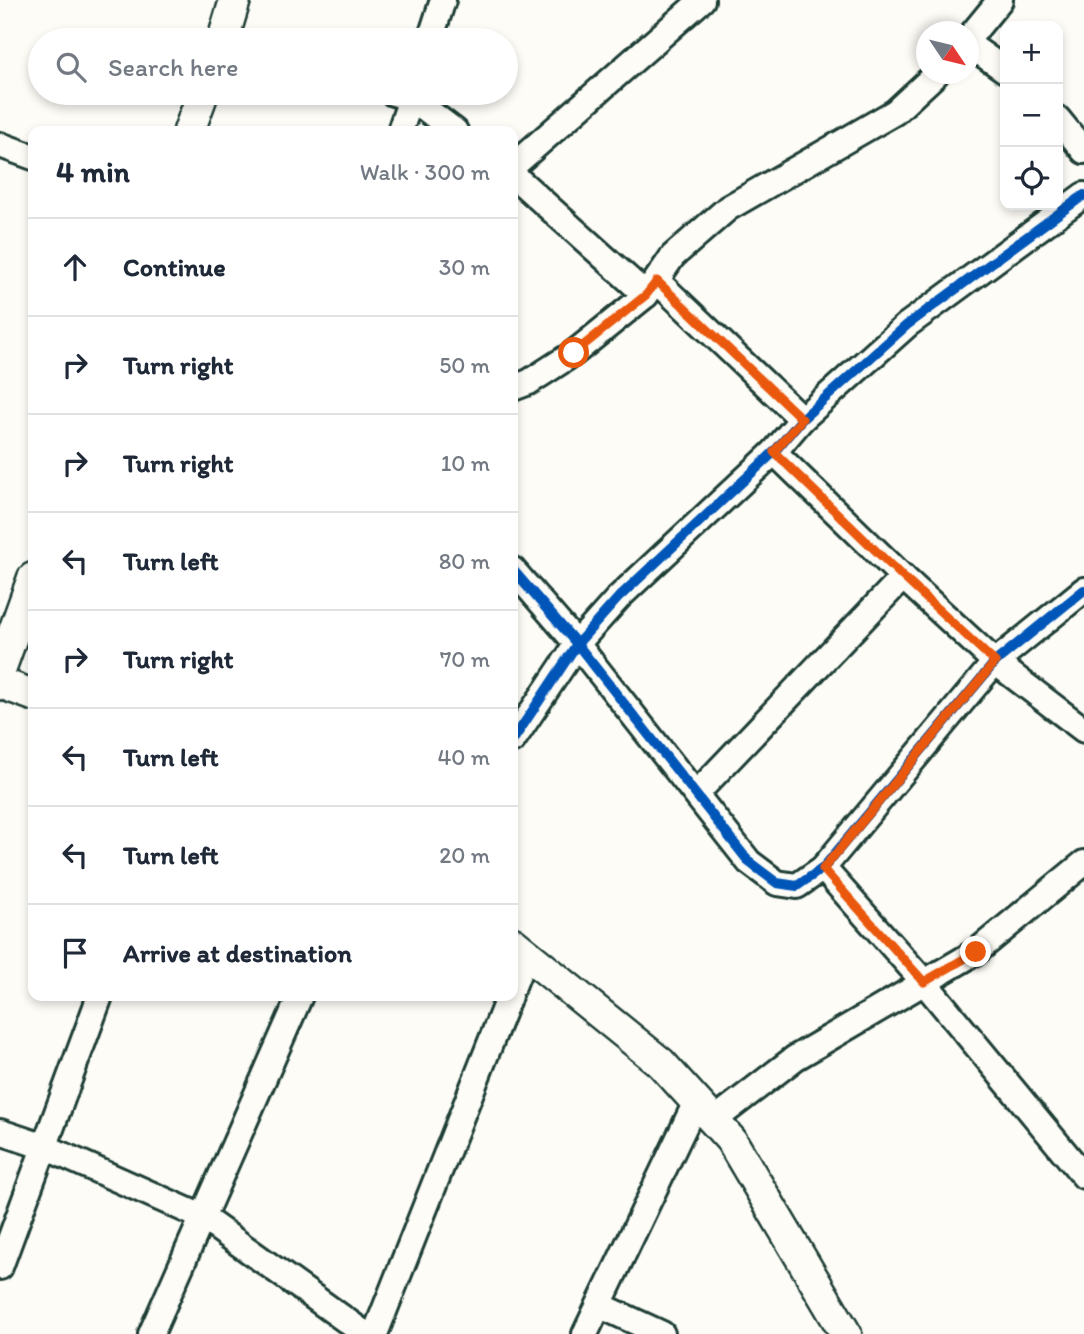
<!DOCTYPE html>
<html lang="en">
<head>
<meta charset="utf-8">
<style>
  :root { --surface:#fff; --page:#f6f6f7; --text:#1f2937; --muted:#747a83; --line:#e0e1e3 }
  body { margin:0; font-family:Itim,sans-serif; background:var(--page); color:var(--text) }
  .controls { position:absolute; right:21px; top:21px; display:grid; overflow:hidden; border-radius:14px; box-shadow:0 4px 10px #0003 }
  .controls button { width:63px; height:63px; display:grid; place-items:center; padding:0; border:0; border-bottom:2px solid var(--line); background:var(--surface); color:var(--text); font:35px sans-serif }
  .compass { position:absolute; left:916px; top:21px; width:63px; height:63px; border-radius:50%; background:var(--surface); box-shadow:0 4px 10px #0003; rotate:125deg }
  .stop { position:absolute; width:21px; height:21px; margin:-16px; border:5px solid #ea580c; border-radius:50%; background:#fff }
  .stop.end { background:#ea580c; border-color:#fff; box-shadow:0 2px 7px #0008 }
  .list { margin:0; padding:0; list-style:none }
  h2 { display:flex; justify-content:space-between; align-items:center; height:91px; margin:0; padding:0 28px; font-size:30px }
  h2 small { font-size:23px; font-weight:400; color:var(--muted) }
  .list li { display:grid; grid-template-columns:46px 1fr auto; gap:21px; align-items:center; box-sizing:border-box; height:98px; padding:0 28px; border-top:2px solid var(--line) }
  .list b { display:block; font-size:26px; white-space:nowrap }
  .list em { font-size:23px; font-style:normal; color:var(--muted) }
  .icon { flex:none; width:38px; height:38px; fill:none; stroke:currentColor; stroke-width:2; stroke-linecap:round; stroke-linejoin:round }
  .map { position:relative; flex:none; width:1084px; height:1334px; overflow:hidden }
  .search { position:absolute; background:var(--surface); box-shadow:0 4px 10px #0003; left:28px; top:28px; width:490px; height:77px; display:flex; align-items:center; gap:18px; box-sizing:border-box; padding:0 24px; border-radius:38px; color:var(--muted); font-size:26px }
  .panel { position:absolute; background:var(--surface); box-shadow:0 4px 10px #0003; left:28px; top:126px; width:490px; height:875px; border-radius:14px }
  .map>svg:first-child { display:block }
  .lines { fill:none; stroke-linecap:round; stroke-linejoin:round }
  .minor-casing { stroke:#1f3d34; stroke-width:30 }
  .tertiary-casing { stroke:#1f3d34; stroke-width:35 }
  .minor { stroke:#fdfcf7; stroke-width:24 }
  .tertiary { stroke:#fdfcf7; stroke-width:30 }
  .cycleway-casing { stroke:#fdfcf7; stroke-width:15 }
  .cycleway { stroke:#0057b8; stroke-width:10 }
  .route { stroke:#ea580c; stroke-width:9 }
</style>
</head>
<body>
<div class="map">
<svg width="1084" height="1334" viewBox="0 0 1084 1334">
  <rect width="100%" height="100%" fill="#fdfcf7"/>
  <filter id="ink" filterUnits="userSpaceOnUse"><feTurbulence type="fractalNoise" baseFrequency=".0143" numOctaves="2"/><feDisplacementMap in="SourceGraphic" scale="14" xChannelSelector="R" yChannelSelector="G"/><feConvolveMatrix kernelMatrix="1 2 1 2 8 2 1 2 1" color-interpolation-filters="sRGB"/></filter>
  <g filter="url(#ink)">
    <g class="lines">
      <defs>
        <g id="minor">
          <polyline points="968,39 1000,0"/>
          <polyline points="430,40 443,0"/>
          <polyline points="968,44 1005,70"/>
          <polyline points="393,93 411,98 455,131"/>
          <polyline points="1058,119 1084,151"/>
          <polyline points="400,131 413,93"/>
          <polyline points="0,145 33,157"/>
          <polyline points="513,166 702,0"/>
          <polyline points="513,175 646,295"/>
          <polyline points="657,281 802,419"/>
          <polyline points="513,388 529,382 574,353 646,295 673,256 728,208 895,112 936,74"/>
          <polyline points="774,452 903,577 995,662 1084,730"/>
          <polyline points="513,570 577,644 749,862 777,883 797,886 823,868 995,662 1084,590"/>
          <polyline points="513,740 577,644 619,597 774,452 802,419 907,325 1084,195"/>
          <polyline points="696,794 903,577"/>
          <polyline points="823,868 924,982 1084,1176"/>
          <polyline points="513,986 526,953"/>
          <polyline points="713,1121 795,1058 976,952 1084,863"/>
          <polyline points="0,1132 45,1147 202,1217 365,1334"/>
          <polyline points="0,1267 100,996"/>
          <polyline points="599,1305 662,1334"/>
          <polyline points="151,1334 300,996"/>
          <polyline points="375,1334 509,996"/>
          <polyline points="585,1334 696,1102"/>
        </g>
        <g id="tertiary">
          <polyline points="223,40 235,0"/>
          <polyline points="189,131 203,93"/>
          <polyline points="0,670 33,578"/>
          <polyline points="0,683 33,695"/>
          <polyline points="513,943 661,1063 731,1140 846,1334"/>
        </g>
      </defs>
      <use href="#minor" class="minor-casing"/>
      <use href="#tertiary" class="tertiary-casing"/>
      <use href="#minor" class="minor"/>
      <use href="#tertiary" class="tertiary"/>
      <defs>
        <g id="cycleway">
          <polyline points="513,570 577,644 749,862 777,883 797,886 823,868 995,662 1084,590"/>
          <polyline points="513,740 577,644 619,597 774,452 802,419 907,325 1084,195"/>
        </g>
      </defs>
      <use href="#cycleway" class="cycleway-casing"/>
      <use href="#cycleway" class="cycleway"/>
    </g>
  </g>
  <g class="lines" filter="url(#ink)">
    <polyline class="route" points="574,353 646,295 657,281 802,419 774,452 903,577 995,662 823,869 924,982 976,952"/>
  </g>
</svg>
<div class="controls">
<button>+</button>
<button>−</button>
<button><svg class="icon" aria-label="locate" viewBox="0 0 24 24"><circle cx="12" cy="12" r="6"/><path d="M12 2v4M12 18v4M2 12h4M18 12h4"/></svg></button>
</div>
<svg class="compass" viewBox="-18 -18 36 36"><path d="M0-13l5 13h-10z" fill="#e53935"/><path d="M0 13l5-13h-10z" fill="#747a83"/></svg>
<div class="stop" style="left:574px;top:353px"></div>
<div class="stop end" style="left:976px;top:952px"></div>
<div class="search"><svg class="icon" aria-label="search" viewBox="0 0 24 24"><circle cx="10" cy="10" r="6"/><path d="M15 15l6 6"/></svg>Search here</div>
<section class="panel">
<h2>4 min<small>Walk · 300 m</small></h2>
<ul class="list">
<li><svg class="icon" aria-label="ahead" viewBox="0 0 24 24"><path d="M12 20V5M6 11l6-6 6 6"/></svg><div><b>Continue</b></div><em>30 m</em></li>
<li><svg class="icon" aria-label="right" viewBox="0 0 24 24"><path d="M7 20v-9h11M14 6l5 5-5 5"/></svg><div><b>Turn right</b></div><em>50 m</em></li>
<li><svg class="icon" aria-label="right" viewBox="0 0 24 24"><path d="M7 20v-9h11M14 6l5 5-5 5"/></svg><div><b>Turn right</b></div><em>10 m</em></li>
<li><svg class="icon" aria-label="left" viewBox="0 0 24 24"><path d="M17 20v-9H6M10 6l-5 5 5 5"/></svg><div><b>Turn left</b></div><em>80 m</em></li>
<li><svg class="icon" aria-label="right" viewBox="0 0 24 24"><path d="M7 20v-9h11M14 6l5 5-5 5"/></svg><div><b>Turn right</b></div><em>70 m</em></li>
<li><svg class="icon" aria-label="left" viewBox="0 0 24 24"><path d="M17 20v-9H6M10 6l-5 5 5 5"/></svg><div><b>Turn left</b></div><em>40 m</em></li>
<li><svg class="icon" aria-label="left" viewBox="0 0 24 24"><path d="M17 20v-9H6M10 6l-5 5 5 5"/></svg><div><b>Turn left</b></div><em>20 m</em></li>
<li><svg class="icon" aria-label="arrive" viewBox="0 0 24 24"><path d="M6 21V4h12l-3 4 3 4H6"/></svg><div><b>Arrive at destination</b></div></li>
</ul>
</section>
</div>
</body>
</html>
